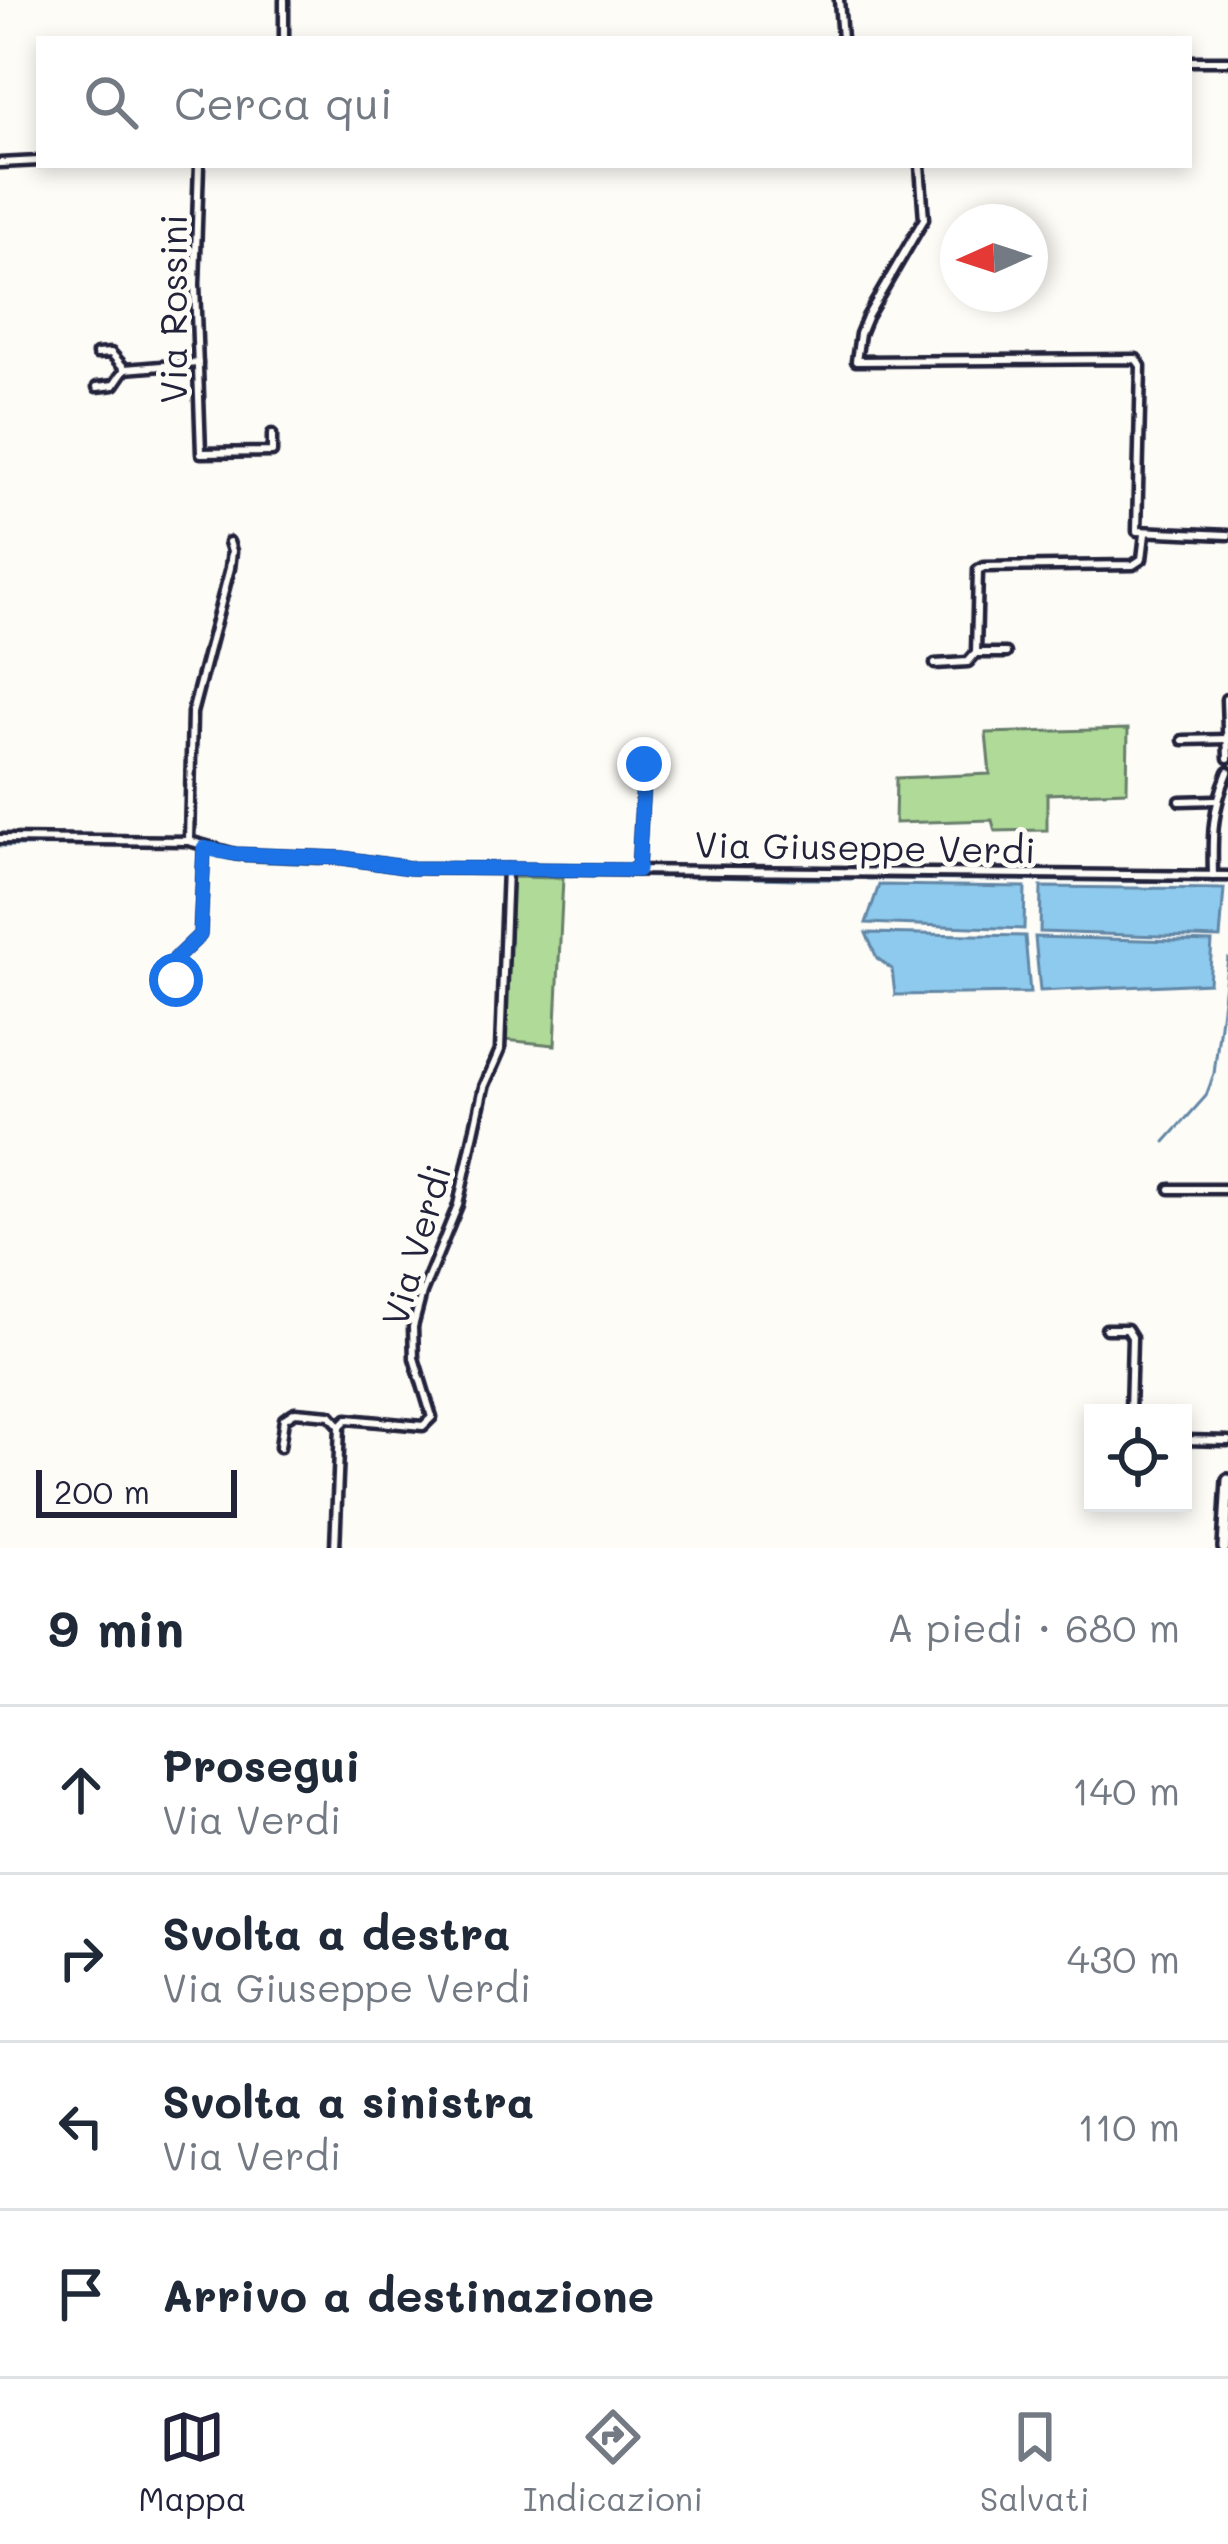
<!DOCTYPE html>
<html lang="it">
<head>
<meta charset="utf-8">
<style>
  :root { --surface:#fff; --page:#f2f2f3; --text:#1f2937; --muted:#747a83; --line:#e0e1e3; --accent:#22223b }
  body { margin:0; font-family:Mali,sans-serif; background:var(--page); color:var(--text) }
  .controls { position:absolute; right:36px; bottom:36px; display:grid; overflow:hidden; border-radius:0px; box-shadow:0 6px 18px #0003 }
  .controls button { width:108px; height:108px; display:grid; place-items:center; padding:0; border:0; border-bottom:3px solid var(--line); background:var(--surface); color:var(--text); font:60px sans-serif }
  .compass { position:absolute; left:940px; top:204px; width:108px; height:108px; border-radius:50%; background:var(--surface); box-shadow:0 6px 18px #0003; rotate:267deg }
  .scale { position:absolute; left:36px; bottom:30px; width:201px; box-sizing:border-box; padding-left:12px; border:6px solid #22223b; border-top:0; font-size:33px; line-height:42px; white-space:nowrap; color:#22223b; -webkit-text-stroke:9px #fdfcf7; paint-order:stroke }
  .stop { position:absolute; width:36px; height:36px; margin:-27px; border:9px solid #1a73e8; border-radius:50%; background:#fff }
  .stop.end { background:#1a73e8; border-color:#fff; box-shadow:0 3px 12px #0008 }
  .list { margin:0; padding:0; list-style:none }
  h2 { display:flex; justify-content:space-between; align-items:center; height:156px; margin:0; padding:0 48px; font-size:51px }
  h2 small { font-size:39px; font-weight:400; color:var(--muted) }
  .list li { display:grid; grid-template-columns:78px 1fr auto; gap:36px; align-items:center; box-sizing:border-box; height:168px; padding:0 48px; border-top:3px solid var(--line) }
  .list b { display:block; font-size:45px; white-space:nowrap }
  .list p { margin:0; font-size:39px; white-space:nowrap; color:var(--muted) }
  .list em { font-size:39px; font-style:normal; color:var(--muted) }
  .icon { flex:none; width:66px; height:66px; fill:none; stroke:currentColor; stroke-width:2; stroke-linecap:round; stroke-linejoin:round }
  .map { position:relative; flex:none; width:1228px; height:1548px; overflow:hidden }
  .search { position:absolute; background:var(--surface); box-shadow:0 6px 18px #0003; left:36px; right:36px; top:36px; height:132px; display:flex; align-items:center; gap:30px; box-sizing:border-box; padding:0 42px; border-radius:0px; color:var(--muted); font-size:45px }
  .sheet { height:828px; background:var(--surface) }
  nav { display:flex; justify-content:space-around; align-items:center; box-sizing:border-box; height:168px; border-top:3px solid var(--line); background:var(--surface); font-size:33px; color:var(--muted) }
  nav a { display:grid; justify-items:center; gap:6px }
  nav .on { color:var(--accent) }
  .map>svg:first-child { display:block }
  .green { fill:#afda98; stroke:#687e6a; stroke-width:3 }
  .water { fill:#8dcaed; stroke:#6287a6; stroke-width:3 }
  .lines { fill:none; stroke-linecap:round; stroke-linejoin:round }
  .stream { stroke:#6287a6; stroke-width:3 }
  .street-casing { stroke:#22223b; stroke-width:15 }
  .secondary-casing { stroke:#22223b; stroke-width:18 }
  .street { stroke:#fdfcf7; stroke-width:6 }
  .secondary { stroke:#fdfcf7; stroke-width:9 }
  .route { stroke:#1a73e8; stroke-width:15 }
  .labels { text-anchor:middle; dominant-baseline:central; stroke-width:10; stroke-linejoin:round; paint-order:stroke }
  .street-label { font-size:36px; fill:#22223b; stroke:#fdfcf7 }
</style>
</head>
<body>
<div class="map">
<svg width="1228" height="1548" viewBox="0 0 1228 1548">
  <rect width="100%" height="100%" fill="#fdfcf7"/>
  <filter id="ink" filterUnits="userSpaceOnUse"><feTurbulence type="fractalNoise" baseFrequency=".00833" numOctaves="2"/><feDisplacementMap in="SourceGraphic" scale="24" xChannelSelector="R" yChannelSelector="G"/><feConvolveMatrix kernelMatrix="1 2 1 2 8 2 1 2 1" color-interpolation-filters="sRGB"/></filter>
  <g filter="url(#ink)">
    <g class="green">
      <polygon points="1128,729 1127,791 1047,794 1047,830 995,831 992,820 895,823 896,778 990,774 986,733"/>
      <polygon points="509,877 563,878 555,1045 504,1040"/>
    </g>
    <g class="water">
      <polygon points="879,885 1025,887 1024,929 866,923"/>
      <polygon points="1041,887 1224,889 1220,938 1040,932"/>
      <polygon points="866,933 1025,936 1030,993 895,995 892,969 877,958"/>
      <polygon points="1035,937 1212,942 1209,983 1040,991"/>
    </g>
    <g class="lines">
      <g class="stream">
        <polyline points="0,846 145,845"/>
        <polyline points="218,857 239,861"/>
        <polyline points="243,861 320,864"/>
        <polyline points="327,863 337,864"/>
        <polyline points="344,864 415,874"/>
        <polyline points="423,874 502,874"/>
        <polyline points="511,875 680,877"/>
        <polyline points="690,877 704,877"/>
        <polyline points="710,877 750,878"/>
        <polyline points="756,878 795,879"/>
        <polyline points="802,879 851,879"/>
        <polyline points="867,879 1228,882"/>
        <polyline points="1165,1142 1206,1096 1214,1074 1228,958"/>
      </g>
      <defs>
        <g id="street">
          <polyline points="284,0 284,39"/>
          <polyline points="839,0 842,39"/>
          <polyline points="1189,61 1228,61"/>
          <polyline points="0,163 39,161"/>
          <polyline points="199,165 195,284 201,453 272,452 272,434"/>
          <polyline points="920,165 924,219 867,317 860,334 856,361 1136,359 1141,366 1137,531 1228,535"/>
          <polyline points="97,354 111,353 125,369"/>
          <polyline points="97,387 114,385 125,369 198,363"/>
          <polyline points="976,653 1006,653"/>
          <polyline points="935,664 968,662 976,653 978,570 984,567 1133,565 1142,559 1145,534"/>
          <polyline points="1226,699 1228,758"/>
          <polyline points="1183,740 1227,739"/>
          <polyline points="1180,801 1215,800"/>
          <polyline points="0,839 189,841 235,854 343,858 410,868 1228,876"/>
          <polyline points="189,841 192,713 230,568 232,551 229,542"/>
          <polyline points="638,870 644,764"/>
          <path d="M1213,876C1212,834 1212,811 1228,772"/>
          <polyline points="175,979 176,958 200,935 204,848"/>
          <polyline points="1170,1189 1228,1189"/>
          <polyline points="1106,1329 1127,1329 1132,1337 1130,1413"/>
          <polyline points="1183,1440 1228,1441"/>
          <polyline points="280,1447 284,1419 295,1412 330,1415 340,1426"/>
          <polyline points="335,1548 340,1426 347,1419 423,1426 432,1417 414,1358 413,1327 422,1293 458,1205 484,1087 500,1050 507,869"/>
        </g>
        <polyline id="secondary" points="1224,1548 1228,1480"/>
      </defs>
      <use href="#street" class="street-casing"/>
      <use href="#secondary" class="secondary-casing"/>
      <use href="#street" class="street"/>
      <use href="#secondary" class="secondary"/>
    </g>
  </g>
  <g class="lines" filter="url(#ink)">
    <polyline class="route" points="176,980 176,958 200,935 204,848 235,854 343,858 410,868 638,870 644,764"/>
  </g>
  <g class="labels">
    <g class="street-label">
      <text transform="translate(172 309) rotate(-90)">Via Rossini</text>
      <text transform="translate(865 846) rotate(1)">Via Giuseppe Verdi</text>
      <text transform="translate(415 1245) rotate(-74)">Via Verdi</text>
    </g>
  </g>
</svg>
<div class="controls">
<button><svg class="icon" aria-label="locate" viewBox="0 0 24 24"><circle cx="12" cy="12" r="6"/><path d="M12 2v4M12 18v4M2 12h4M18 12h4"/></svg></button>
</div>
<svg class="compass" viewBox="-18 -18 36 36"><path d="M0-13l5 13h-10z" fill="#e53935"/><path d="M0 13l5-13h-10z" fill="#747a83"/></svg>
<div class="scale">200 m</div>
<div class="stop" style="left:176px;top:980px"></div>
<div class="stop end" style="left:644px;top:764px"></div>
<div class="search"><svg class="icon" aria-label="search" viewBox="0 0 24 24"><circle cx="10" cy="10" r="6"/><path d="M15 15l6 6"/></svg>Cerca qui</div>
</div>
<section class="sheet">
<h2>9 min<small>A piedi · 680 m</small></h2>
<ul class="list">
<li><svg class="icon" aria-label="ahead" viewBox="0 0 24 24"><path d="M12 20V5M6 11l6-6 6 6"/></svg><div><b>Prosegui</b><p>Via Verdi</p></div><em>140 m</em></li>
<li><svg class="icon" aria-label="right" viewBox="0 0 24 24"><path d="M7 20v-9h11M14 6l5 5-5 5"/></svg><div><b>Svolta a destra</b><p>Via Giuseppe Verdi</p></div><em>430 m</em></li>
<li><svg class="icon" aria-label="left" viewBox="0 0 24 24"><path d="M17 20v-9H6M10 6l-5 5 5 5"/></svg><div><b>Svolta a sinistra</b><p>Via Verdi</p></div><em>110 m</em></li>
<li><svg class="icon" aria-label="arrive" viewBox="0 0 24 24"><path d="M6 21V4h12l-3 4 3 4H6"/></svg><div><b>Arrivo a destinazione</b></div></li>
</ul>
</section>
<nav>
<a class="on"><svg class="icon" aria-label="map" viewBox="0 0 24 24"><path d="M3 6l6-2 6 2 6-2v14l-6 2-6-2-6 2zM9 4v14M15 6v14"/></svg>Mappa</a>
<a><svg class="icon" aria-label="directions" viewBox="0 0 24 24"><path d="M12 3l9 9-9 9-9-9zM9 14v-3h6M13 9l2 2-2 2"/></svg>Indicazioni</a>
<a><svg class="icon" aria-label="saved" viewBox="0 0 24 24"><path d="M7 4h10v16l-5-4-5 4z"/></svg>Salvati</a>
</nav>
</body>
</html>
